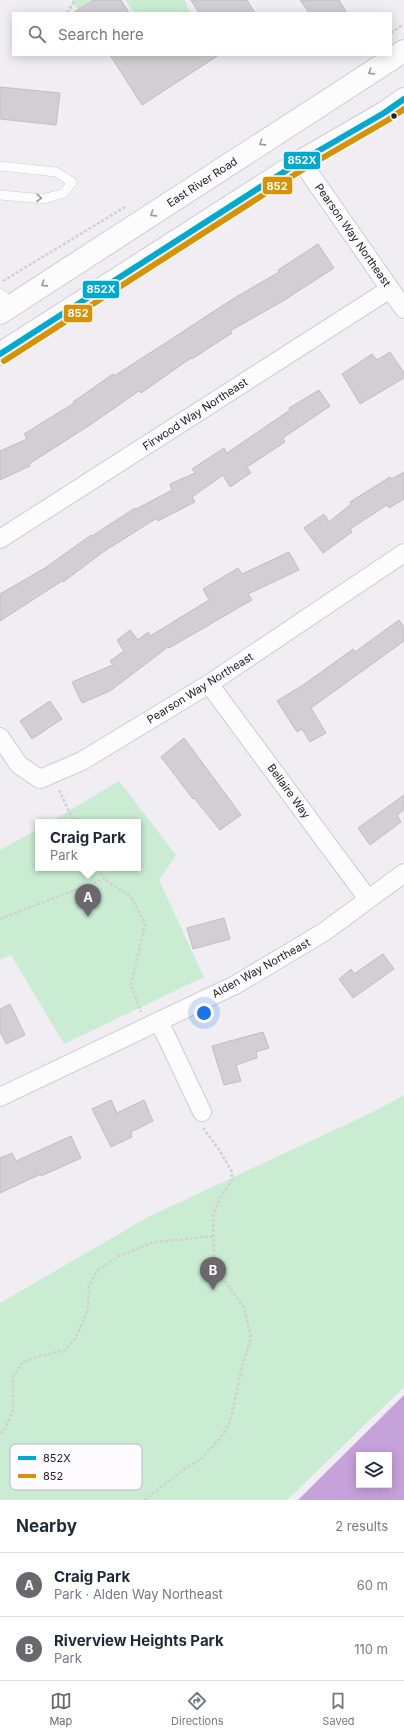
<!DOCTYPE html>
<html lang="en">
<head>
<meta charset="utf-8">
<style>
  :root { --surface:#fff; --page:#f6f6f7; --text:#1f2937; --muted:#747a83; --line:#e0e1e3; --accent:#6a686c }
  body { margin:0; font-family:Inter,sans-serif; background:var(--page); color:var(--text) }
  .controls { position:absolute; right:12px; bottom:12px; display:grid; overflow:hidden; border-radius:0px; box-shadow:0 2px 10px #0003 }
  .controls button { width:36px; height:36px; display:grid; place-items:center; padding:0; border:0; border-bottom:1px solid var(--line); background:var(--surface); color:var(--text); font:20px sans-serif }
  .you { position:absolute; left:204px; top:1013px; width:14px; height:14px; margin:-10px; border:3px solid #fff; border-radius:50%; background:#1a73e8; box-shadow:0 0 0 6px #1a73e833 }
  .badge { display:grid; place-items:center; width:26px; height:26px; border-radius:50%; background:var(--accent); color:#fff; font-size:13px; font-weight:700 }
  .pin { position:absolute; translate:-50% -33px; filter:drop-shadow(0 1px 2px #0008) }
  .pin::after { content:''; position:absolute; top:21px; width:14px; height:12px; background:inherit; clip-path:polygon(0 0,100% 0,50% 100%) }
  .popup { position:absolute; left:35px; top:819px; width:106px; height:52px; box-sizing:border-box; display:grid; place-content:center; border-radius:0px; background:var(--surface); filter:drop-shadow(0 1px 3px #0005); font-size:13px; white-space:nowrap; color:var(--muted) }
  .popup b { font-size:15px; color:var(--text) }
  .popup::after { content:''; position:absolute; left:50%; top:100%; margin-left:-8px; border:8px solid transparent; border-top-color:var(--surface) }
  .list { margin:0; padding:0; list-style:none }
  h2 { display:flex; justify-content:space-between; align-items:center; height:52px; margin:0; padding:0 16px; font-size:17px }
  h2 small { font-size:13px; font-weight:400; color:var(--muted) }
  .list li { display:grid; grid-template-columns:26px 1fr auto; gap:12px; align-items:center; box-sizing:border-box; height:64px; padding:0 16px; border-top:1px solid var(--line) }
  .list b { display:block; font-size:15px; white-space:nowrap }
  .list p { margin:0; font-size:13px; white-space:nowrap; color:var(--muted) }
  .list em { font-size:13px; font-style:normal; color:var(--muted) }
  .icon { flex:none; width:22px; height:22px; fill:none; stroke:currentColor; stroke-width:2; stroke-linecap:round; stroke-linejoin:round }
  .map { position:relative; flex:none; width:404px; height:1500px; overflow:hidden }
  .search { position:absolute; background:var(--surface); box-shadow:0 2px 10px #0003; left:12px; right:12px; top:12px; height:44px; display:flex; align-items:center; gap:10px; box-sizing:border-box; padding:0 14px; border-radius:0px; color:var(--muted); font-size:15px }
  .sheet { height:180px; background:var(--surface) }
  nav { display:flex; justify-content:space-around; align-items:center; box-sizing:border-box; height:56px; border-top:1px solid var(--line); background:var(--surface); font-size:11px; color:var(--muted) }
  nav a { display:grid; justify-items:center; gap:2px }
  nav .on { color:var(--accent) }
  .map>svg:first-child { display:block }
  .green { fill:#c9ecd2 }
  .water { fill:#c5a2da; fill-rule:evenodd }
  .building { fill:#d1cfd3; stroke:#c0bec2 }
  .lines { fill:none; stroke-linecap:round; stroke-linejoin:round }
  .service-casing { stroke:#ceccd0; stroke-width:10 }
  .minor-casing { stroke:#ceccd0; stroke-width:20 }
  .secondary-casing { stroke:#ceccd0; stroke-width:24 }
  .path { stroke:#d2d1d2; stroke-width:2.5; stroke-dasharray:3 2; stroke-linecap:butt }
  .service { stroke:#fdfcfd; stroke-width:9 }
  .minor { stroke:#fdfcfd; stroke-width:18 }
  .secondary { stroke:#fdfcfd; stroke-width:22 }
  .bus-1-casing { stroke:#fdfbff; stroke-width:9 }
  .bus-2-casing { stroke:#fdfbff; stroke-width:9 }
  .bus-1 { stroke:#00a9ce; stroke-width:6 }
  .bus-2 { stroke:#d79205; stroke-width:6 }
  .oneway { stroke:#9a999b }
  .bus-dot { fill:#222023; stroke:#fdfbff; stroke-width:1.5 }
  .labels { text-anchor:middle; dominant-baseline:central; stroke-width:3.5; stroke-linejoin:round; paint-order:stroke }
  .street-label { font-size:11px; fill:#222023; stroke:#fdfbff }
  .key { fill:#fdfbff; stroke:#bbb9bd; stroke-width:1 }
  .key-label { font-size:11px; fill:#222023 }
  .line-badge { stroke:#fdfbff; stroke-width:1.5 }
  .badge-label { font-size:11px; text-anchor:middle; font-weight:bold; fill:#fff }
</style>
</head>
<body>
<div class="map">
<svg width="404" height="1500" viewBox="0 0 404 1500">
  <rect width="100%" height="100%" fill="#f1eef3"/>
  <g class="green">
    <polygon points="72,0 91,0 78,9"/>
    <polygon points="125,0 185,0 190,13 135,13"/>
    <polygon points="119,781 176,855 159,880 204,977 64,1044 11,955 0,960 0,850 38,829 38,868 138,868 138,822 50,822"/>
    <polygon points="404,1095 404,1387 287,1500 0,1500 0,1303 148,1217 377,1110"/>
  </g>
  <path class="water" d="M404,1395V1500H298ZM359,1455H389V1485H359Z"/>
  <g class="building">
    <polygon points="93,0 121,0 129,13 73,13"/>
    <polygon points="191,0 247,0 255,13 199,13"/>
    <polygon points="300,0 339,0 347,13 309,13"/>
    <polygon points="110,55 219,55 142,105"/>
    <polygon points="0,87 60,93 56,125 0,119"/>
    <polygon points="318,244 334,268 283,301 230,331 232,333 192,359 191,358 141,393 139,391 90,425 29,464 30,466 0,480 0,451 27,439 24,434 74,403 73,402 113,374 114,376 167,342 231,300 279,272 278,270"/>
    <polygon points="390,352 404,373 404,378 360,404 342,374 372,354 377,360"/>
    <polygon points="319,390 330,406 283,438 285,442 247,467 251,473 230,487 223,475 192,497 195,502 158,521 157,518 103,552 63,582 62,581 0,621 0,594 45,568 91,535 92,536 135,508 136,509 172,490 170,484 195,473 192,469 224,448 227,453 290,410 289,408"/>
    <polygon points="404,472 404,499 389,508 387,505 350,529 352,532 323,553 304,528 324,514 329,522 351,504 350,502 390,477 391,479"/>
    <polygon points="289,552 299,570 248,594 252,600 169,648 168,647 110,691 82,703 72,682 113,665 110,661 124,651 117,640 130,630 138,640 148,632 150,636 209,600 203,589 238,568 242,574"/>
    <polygon points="399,620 404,627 404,641 311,708 326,733 310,742 302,729 297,732 277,701 306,683 353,649 355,652"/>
    <polygon points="50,701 62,719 32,739 20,721"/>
    <polygon points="184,738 241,815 220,830 194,798 193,799 161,757"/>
    <polygon points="404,795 404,810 397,815 401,822 370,845 358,828"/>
    <polygon points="224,918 230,939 193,949 187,928"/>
    <polygon points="383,954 394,969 353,998 339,979 351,969 354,974"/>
    <polygon points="10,1004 25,1035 6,1044 0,1031 0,1009"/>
    <polygon points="263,1032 269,1048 256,1052 257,1058 236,1065 241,1081 224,1085 212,1046"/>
    <polygon points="111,1100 117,1113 144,1100 153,1121 131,1132 132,1137 111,1147 92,1109"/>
    <polygon points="71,1136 81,1158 41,1176 41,1174 0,1193 0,1158 12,1153 16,1161"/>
  </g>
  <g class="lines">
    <defs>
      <g id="service">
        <polyline points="0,166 56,172 72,182 64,193 44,199 0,195"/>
        <polyline points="0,293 13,304"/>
      </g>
      <g id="minor">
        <polyline points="301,161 404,309"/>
        <polyline points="0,539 390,289"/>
        <polyline points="209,684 368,899"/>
        <polyline points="0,737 19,765 40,779 82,761 209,684 404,553"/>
        <polyline points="159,1021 202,1112"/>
        <polyline points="0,1097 235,985 324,932 404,873"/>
      </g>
      <g id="secondary">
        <polyline points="0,313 404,51"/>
        <polyline points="0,354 301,161 384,113 404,99"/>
      </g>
    </defs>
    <use href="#service" class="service-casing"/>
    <use href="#minor" class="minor-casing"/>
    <use href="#secondary" class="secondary-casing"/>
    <g class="path">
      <polyline points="67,13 75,0"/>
      <polyline points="391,33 404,24"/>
      <polyline points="3,281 125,207"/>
      <polyline points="59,790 74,822"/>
      <polyline points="98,868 104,879 131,897 145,924 131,985 141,1012"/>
      <polyline points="0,919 104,879"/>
      <polyline points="0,1433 4,1431 13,1411 13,1377 23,1362 41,1356 65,1350 75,1339 88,1310 89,1286 97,1271 119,1256 155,1242 215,1236"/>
      <polyline points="144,1500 186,1468 201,1459 221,1437 230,1422 242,1367 251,1338 244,1308 221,1276 216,1267 214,1258 213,1215 220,1198 232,1180 232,1172 220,1151 203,1128"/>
    </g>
    <use href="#service" class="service"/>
    <use href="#minor" class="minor"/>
    <use href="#secondary" class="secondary"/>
    <defs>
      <polyline id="bus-1" points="0,354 301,161 384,113 404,99"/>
      <polyline id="bus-2" points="4,361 305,168 388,120 404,109"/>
    </defs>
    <use href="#bus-1" class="bus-1-casing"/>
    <use href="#bus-2" class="bus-2-casing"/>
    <use href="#bus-1" class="bus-1"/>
    <use href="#bus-2" class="bus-2"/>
  </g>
  <defs><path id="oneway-chevron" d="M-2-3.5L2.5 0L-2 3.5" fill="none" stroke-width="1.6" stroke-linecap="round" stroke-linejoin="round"/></defs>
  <g class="oneway">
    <use href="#oneway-chevron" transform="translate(371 72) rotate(147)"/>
    <use href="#oneway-chevron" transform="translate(262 143) rotate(147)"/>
    <use href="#oneway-chevron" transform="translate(39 198) rotate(3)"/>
    <use href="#oneway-chevron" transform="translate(153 214) rotate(147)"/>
    <use href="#oneway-chevron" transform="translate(44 284) rotate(147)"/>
  </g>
  <circle class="bus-dot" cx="394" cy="116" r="3.5"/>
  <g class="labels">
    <g class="street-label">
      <text transform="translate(202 182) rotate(-33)">East River Road</text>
      <text transform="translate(353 235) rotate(55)">Pearson Way Northeast</text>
      <text transform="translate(195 414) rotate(-33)">Firwood Way Northeast</text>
      <text transform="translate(200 688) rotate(-32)">Pearson Way Northeast</text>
      <text transform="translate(289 791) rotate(54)">Bellaire Way</text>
      <text transform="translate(261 968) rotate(-29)">Alden Way Northeast</text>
    </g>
  </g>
  <rect x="10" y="1444" width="132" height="46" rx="6" class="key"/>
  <rect x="18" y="1456" width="18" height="4" fill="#00a9ce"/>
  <rect x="18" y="1474" width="18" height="4" fill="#d79205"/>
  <g class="key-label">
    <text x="43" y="1462">852X</text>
    <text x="43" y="1480">852</text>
  </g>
  <g class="line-badge">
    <rect x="283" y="151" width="38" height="19" rx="4" fill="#00a9ce"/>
    <rect x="262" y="176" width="31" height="19" rx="4" fill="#d79205"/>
    <rect x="82" y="280" width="38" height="19" rx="4" fill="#00a9ce"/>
    <rect x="63" y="304" width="30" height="19" rx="4" fill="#d79205"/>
  </g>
  <g class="badge-label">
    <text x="302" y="164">852X</text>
    <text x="277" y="190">852</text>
    <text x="101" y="293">852X</text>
    <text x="78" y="317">852</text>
  </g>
</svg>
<div class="controls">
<button><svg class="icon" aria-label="layers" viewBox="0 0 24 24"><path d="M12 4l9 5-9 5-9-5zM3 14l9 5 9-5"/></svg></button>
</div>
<div class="you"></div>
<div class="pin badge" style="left:88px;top:917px">A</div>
<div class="popup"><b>Craig Park</b>Park</div>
<div class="pin badge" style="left:213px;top:1290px">B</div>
<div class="search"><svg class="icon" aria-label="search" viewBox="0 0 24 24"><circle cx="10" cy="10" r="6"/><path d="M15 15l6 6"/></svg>Search here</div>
</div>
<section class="sheet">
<h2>Nearby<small>2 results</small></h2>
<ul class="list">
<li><span class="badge">A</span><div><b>Craig Park</b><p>Park · Alden Way Northeast</p></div><em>60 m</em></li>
<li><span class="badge">B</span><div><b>Riverview Heights Park</b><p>Park</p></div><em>110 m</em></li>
</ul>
</section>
<nav>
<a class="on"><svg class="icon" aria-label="map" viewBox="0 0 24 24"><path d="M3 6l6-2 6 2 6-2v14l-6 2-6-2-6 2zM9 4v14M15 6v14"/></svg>Map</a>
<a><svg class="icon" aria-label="directions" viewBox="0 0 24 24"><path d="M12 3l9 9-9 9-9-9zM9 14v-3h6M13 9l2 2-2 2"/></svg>Directions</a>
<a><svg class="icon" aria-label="saved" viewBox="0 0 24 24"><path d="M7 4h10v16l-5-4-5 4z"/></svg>Saved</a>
</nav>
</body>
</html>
